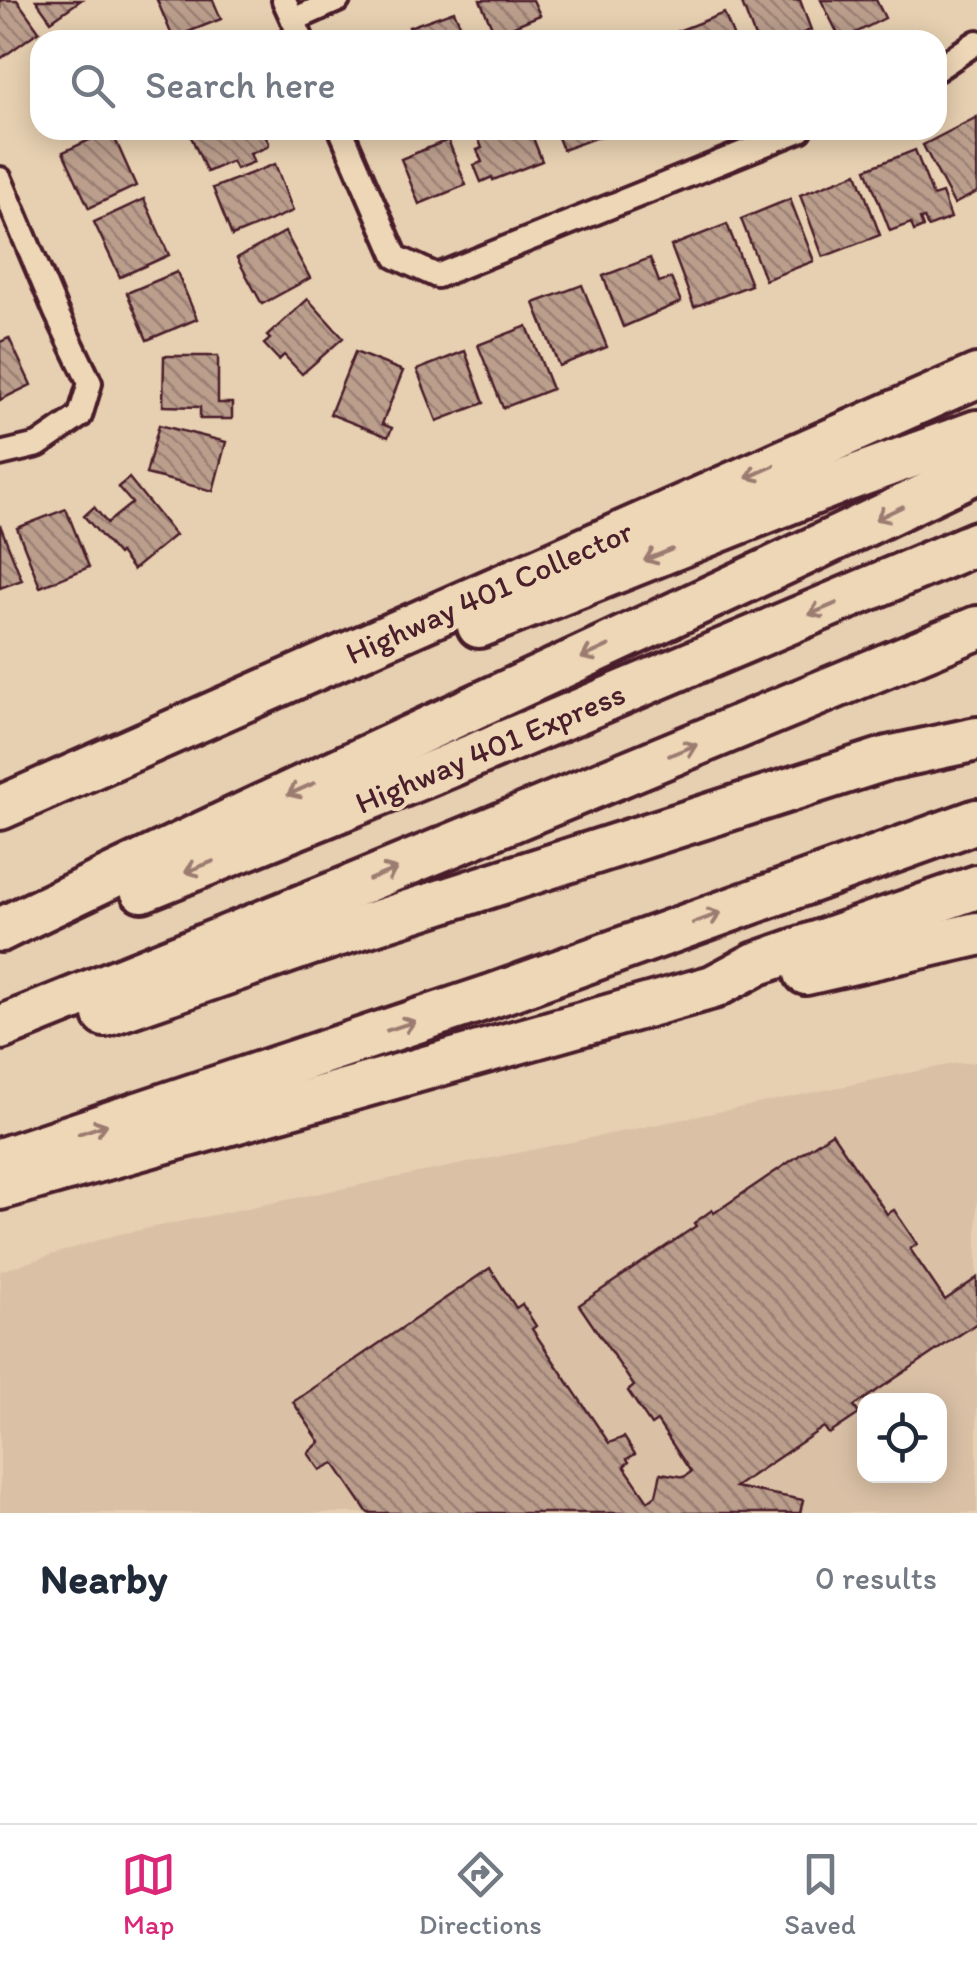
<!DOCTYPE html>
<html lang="en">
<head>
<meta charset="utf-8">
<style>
  :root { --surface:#fff; --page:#f2f2f3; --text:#1f2937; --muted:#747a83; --line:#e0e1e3; --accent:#db2777 }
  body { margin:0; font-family:Itim,sans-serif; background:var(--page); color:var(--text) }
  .controls { position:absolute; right:30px; bottom:30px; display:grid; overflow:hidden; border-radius:20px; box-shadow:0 5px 25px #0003 }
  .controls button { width:90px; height:90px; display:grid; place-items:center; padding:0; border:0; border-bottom:2px solid var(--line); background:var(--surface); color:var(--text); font:50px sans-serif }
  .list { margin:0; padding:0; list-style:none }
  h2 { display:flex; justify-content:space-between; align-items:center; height:130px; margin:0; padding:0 40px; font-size:42px }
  h2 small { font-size:32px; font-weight:400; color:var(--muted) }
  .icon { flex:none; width:55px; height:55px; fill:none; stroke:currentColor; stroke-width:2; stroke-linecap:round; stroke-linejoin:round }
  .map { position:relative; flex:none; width:977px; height:1513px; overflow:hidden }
  .search { position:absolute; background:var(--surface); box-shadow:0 5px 25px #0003; left:30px; right:30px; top:30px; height:110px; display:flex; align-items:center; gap:25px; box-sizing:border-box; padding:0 35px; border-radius:30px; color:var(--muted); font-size:38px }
  .sheet { height:310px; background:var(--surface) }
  nav { display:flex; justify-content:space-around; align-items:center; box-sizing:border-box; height:140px; border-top:2px solid var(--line); background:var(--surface); font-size:28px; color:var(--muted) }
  nav a { display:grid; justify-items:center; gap:5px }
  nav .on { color:var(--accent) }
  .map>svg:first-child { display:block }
  .built { fill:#dac1a6; fill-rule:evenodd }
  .building { fill:url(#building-back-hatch); stroke:#4a1f2b; stroke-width:2.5 }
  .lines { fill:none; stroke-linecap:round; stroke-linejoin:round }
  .street-casing { stroke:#4a1f2b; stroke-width:30 }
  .highway-casing { stroke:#4a1f2b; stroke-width:50 }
  .street { stroke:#eed7b7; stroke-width:22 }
  .highway { stroke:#eed7b7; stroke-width:42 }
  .oneway { stroke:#9c7b71 }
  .labels { text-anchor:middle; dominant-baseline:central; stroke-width:8; stroke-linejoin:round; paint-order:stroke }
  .street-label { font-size:32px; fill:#4a1f2b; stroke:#eed7b7 }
</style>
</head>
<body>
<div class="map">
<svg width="977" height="1513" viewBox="0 0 977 1513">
  <defs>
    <pattern id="building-back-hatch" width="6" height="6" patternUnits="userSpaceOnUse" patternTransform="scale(2.5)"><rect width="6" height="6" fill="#bb9e8c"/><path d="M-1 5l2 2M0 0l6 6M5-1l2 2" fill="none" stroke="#9a8073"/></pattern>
  </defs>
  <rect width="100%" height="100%" fill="#e7d0b1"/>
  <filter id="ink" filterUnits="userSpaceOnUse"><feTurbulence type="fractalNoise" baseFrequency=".01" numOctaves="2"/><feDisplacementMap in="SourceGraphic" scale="20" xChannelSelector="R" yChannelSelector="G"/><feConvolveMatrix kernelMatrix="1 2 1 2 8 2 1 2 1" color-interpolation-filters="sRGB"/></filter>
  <g filter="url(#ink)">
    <path class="built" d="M977,1062V1513H0V1271L115,1235L952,1064ZM864,1400H940V1476H864Z"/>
    <g class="building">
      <polygon points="0,0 17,0 39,31 0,59"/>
      <polygon points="36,0 81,0 51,21"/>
      <polygon points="157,0 213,0 221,19 173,38"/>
      <polygon points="480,0 533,0 540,15 495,34"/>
      <polygon points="800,0 811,30 785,40 756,40 741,1"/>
      <polygon points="821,0 876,0 885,18 841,40"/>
      <polygon points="454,11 467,40 415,40 409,27"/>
      <polygon points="724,13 735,40 682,40 678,31"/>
      <polygon points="977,117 977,192 954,204 923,145"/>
      <polygon points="111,130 136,186 89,208 63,152"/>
      <polygon points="188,130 259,130 261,135 264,134 269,143 267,147 250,154 254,162 236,169 232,161 207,172"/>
      <polygon points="475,130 530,130 542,161 493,180 492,177 481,182 474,165 482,162 477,150 482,148"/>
      <polygon points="555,130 613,130 614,131 563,150"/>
      <polygon points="448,140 466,185 419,204 401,159"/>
      <polygon points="915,150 933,196 942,193 951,218 928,227 924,218 920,219 923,227 914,231 911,223 890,231 866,169"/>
      <polygon points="275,164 293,211 232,236 213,188"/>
      <polygon points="857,173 880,235 823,257 800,195"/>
      <polygon points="144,199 169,255 120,277 94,222"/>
      <polygon points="790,199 814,261 765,280 741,219"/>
      <polygon points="727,224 751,285 694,307 671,246"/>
      <polygon points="285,232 310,278 262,304 237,258"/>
      <polygon points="650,258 659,282 671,278 681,302 623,327 603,276"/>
      <polygon points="177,272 197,319 147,340 127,293"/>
      <polygon points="582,285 607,347 559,366 534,303"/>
      <polygon points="308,299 343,338 302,374 284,355 279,360 264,344 270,339 267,336"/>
      <polygon points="527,326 552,389 503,408 478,345"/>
      <polygon points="9,338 31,385 0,400 0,342"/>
      <polygon points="465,351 484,403 437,421 417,370"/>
      <polygon points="355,352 403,371 382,424 392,428 388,437 330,414"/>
      <polygon points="164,356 218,356 218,403 232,403 232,419 200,419 200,407 163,406"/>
      <polygon points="159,425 226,442 213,491 146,474"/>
      <polygon points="129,478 175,535 133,570 120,553 118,555 84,516 94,507 107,523 132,503 118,487"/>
      <polygon points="66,509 89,567 40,587 17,528"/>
      <polygon points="0,525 22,580 0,588"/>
      <polygon points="832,1133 887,1214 894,1210 917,1244 910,1249 945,1300 977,1278 977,1323 854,1406 859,1414 829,1434 824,1427 735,1487 803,1500 800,1513 368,1513 334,1463 320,1470 308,1453 320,1442 293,1402 490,1268 516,1308 522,1304 536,1326 532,1329 609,1443 624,1437 635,1454 627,1459 629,1462 624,1466 648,1501 656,1495 661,1473 684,1477 691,1472 657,1421 651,1425 628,1391 634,1386 579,1305 696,1226 694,1223 712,1210 714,1213"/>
    </g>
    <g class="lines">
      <defs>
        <g id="street">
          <polyline points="284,0 302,40"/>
          <polyline points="293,20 338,0"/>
          <polyline points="937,69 977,42"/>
          <polyline points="341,130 396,257 437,276 800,130"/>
          <polyline points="0,179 56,312 90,383 80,416 38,445 0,454"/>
        </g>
        <g id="highway">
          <polyline points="479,626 840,482 977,432"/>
          <polyline points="0,808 977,376"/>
          <polyline points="142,890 444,768 977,543"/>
          <path d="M0,930C324,773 653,628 977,471"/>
          <polyline points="806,973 977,934"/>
          <polyline points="105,1015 312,943 888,758 977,739"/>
          <polyline points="0,1028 353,886 977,628"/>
          <polyline points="0,1160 489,997 977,821"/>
          <polyline points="0,1188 713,987 756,964 977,887"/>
        </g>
      </defs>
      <use href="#street" class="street-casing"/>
      <use href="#highway" class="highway-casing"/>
      <use href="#street" class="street"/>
      <use href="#highway" class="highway"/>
    </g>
    <defs><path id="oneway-shaft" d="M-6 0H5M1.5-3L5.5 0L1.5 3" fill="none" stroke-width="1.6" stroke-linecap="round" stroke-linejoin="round" transform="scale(2.5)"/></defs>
    <g class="oneway">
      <use href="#oneway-shaft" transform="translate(760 472) rotate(156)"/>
      <use href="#oneway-shaft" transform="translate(889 513) rotate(154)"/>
      <use href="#oneway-shaft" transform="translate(658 555) rotate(158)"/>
      <use href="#oneway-shaft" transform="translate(823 609) rotate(157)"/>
      <use href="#oneway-shaft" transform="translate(595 652) rotate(155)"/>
      <use href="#oneway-shaft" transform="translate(683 750) rotate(-22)"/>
      <use href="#oneway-shaft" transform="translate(301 789) rotate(156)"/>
      <use href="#oneway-shaft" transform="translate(199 867) rotate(158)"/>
      <use href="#oneway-shaft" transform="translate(383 874) rotate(-22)"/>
      <use href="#oneway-shaft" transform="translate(707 918) rotate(-20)"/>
      <use href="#oneway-shaft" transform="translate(401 1026) rotate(-18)"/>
      <use href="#oneway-shaft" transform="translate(93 1129) rotate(-18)"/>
    </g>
  </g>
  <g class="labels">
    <g class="street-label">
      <text transform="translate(489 592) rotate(-24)">Highway 401 Collector</text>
      <text transform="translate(490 748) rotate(-23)">Highway 401 Express</text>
    </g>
  </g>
</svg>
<div class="controls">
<button><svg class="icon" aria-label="locate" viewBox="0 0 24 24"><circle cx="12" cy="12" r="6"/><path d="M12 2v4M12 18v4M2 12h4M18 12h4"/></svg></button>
</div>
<div class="search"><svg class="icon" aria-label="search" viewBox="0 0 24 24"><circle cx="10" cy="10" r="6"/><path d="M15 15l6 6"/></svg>Search here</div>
</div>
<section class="sheet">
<h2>Nearby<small>0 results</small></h2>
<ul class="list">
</ul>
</section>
<nav>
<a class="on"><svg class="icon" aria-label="map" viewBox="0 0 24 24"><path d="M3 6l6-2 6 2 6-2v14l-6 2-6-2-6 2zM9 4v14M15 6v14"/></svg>Map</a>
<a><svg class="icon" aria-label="directions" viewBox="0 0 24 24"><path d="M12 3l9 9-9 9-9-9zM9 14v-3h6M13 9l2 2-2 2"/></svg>Directions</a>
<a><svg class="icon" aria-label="saved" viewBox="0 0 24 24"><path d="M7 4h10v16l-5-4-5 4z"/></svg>Saved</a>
</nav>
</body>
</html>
